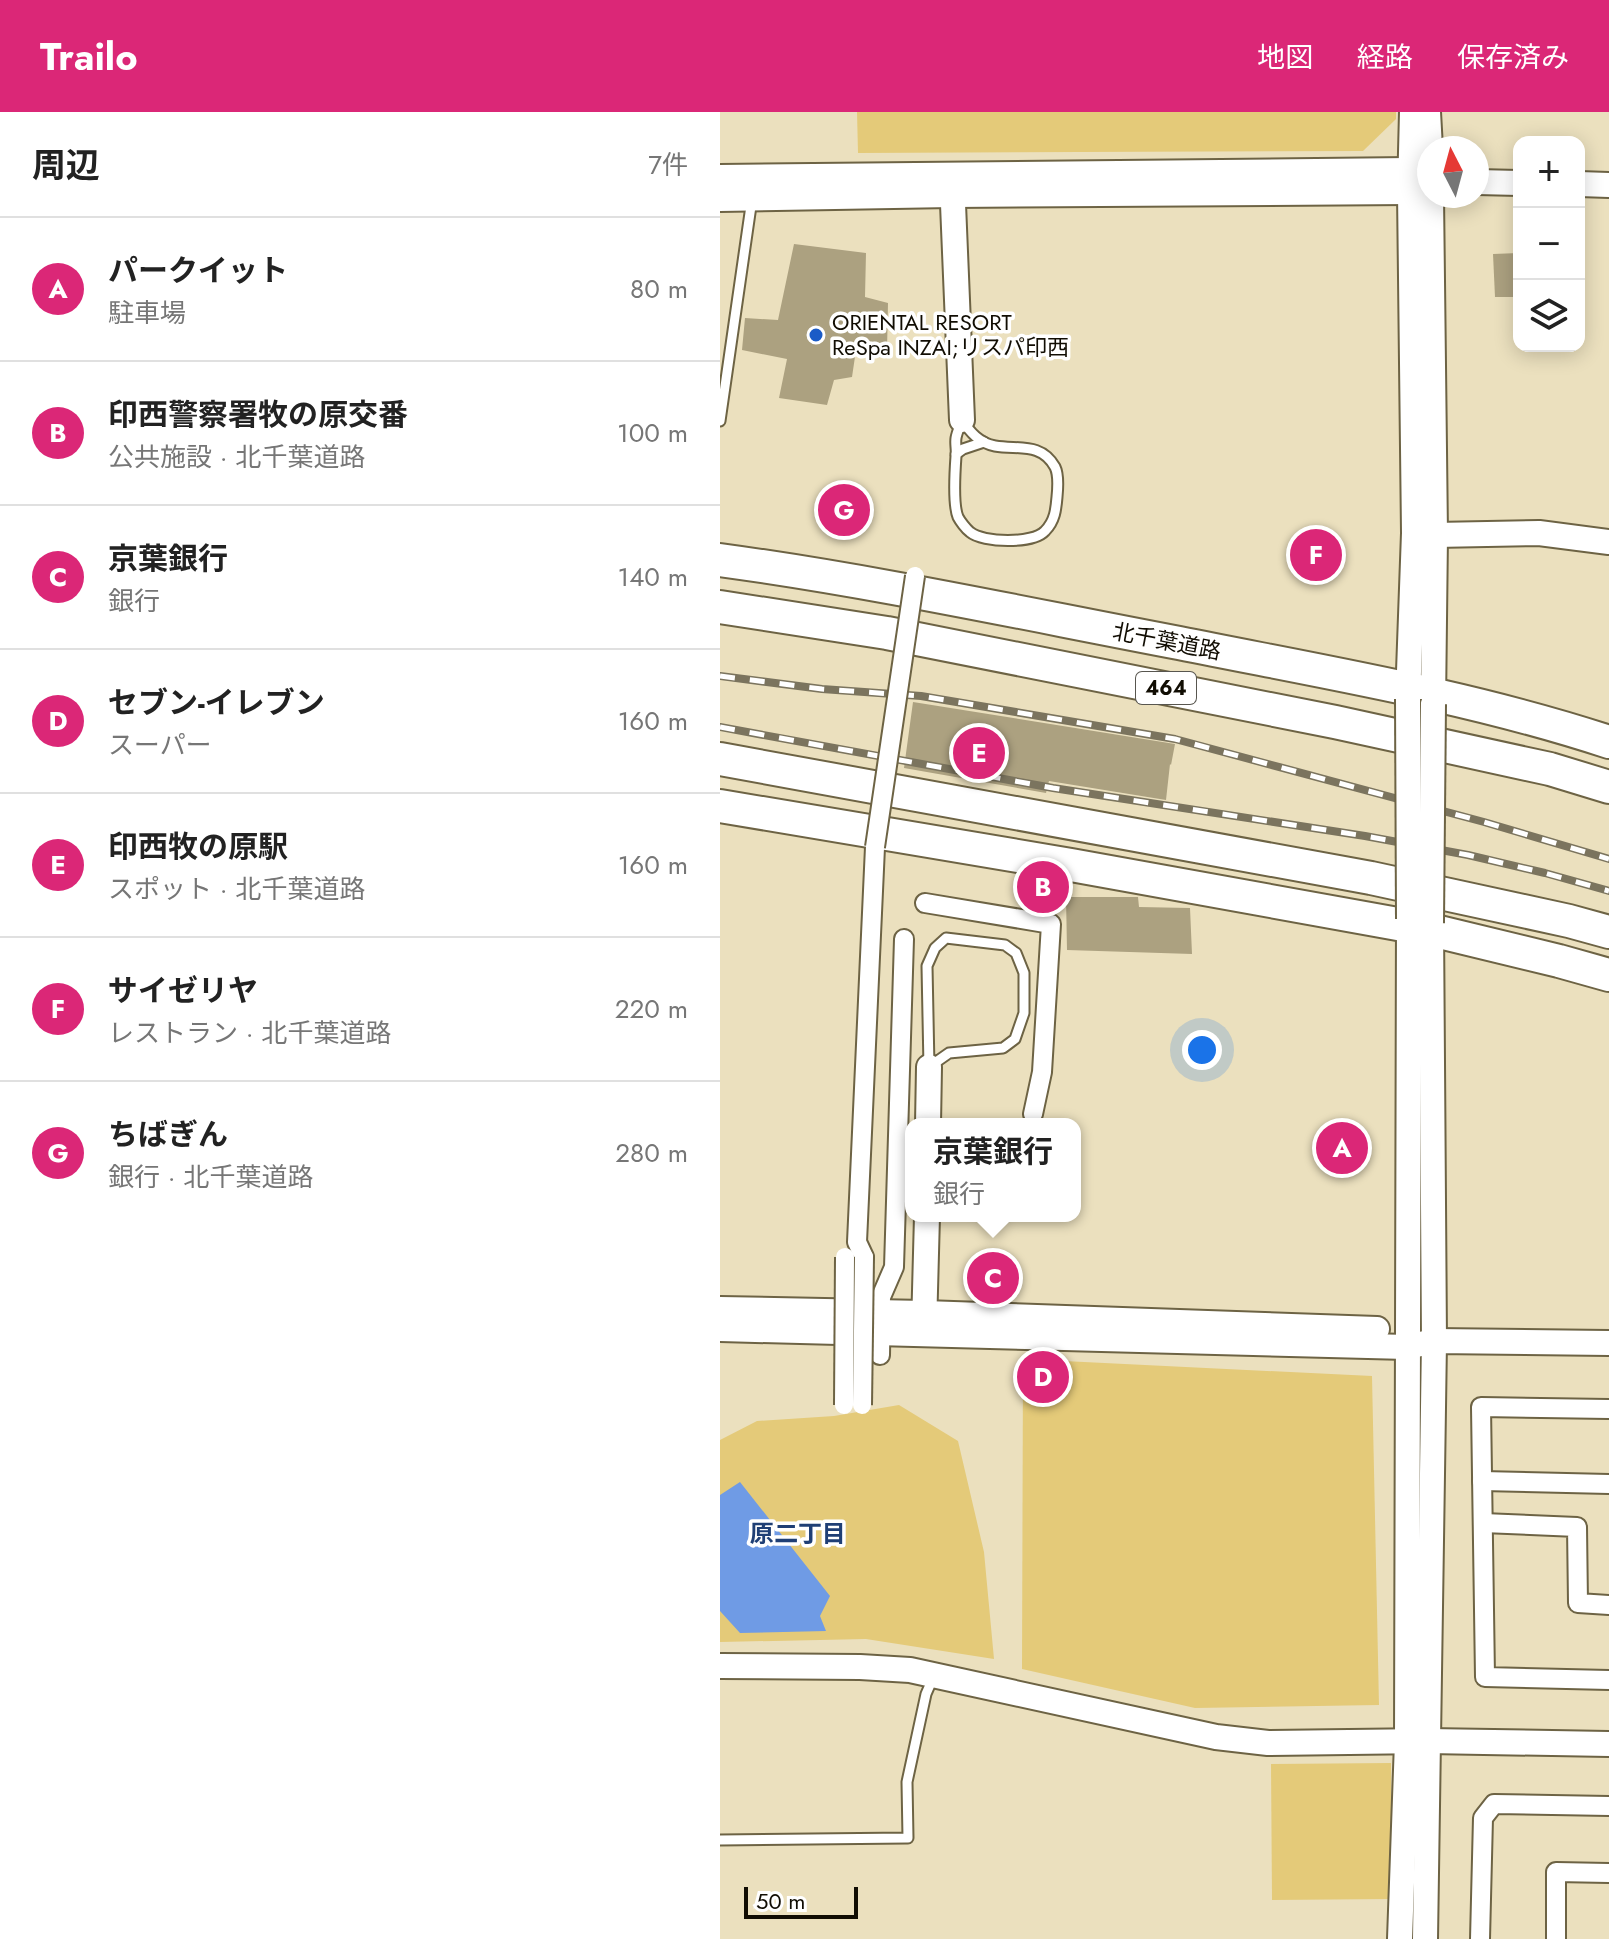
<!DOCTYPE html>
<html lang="ja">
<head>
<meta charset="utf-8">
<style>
  :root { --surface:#fff; --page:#f6f6f6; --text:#222; --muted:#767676; --line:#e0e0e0; --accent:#db2777 }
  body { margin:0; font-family:Jost,"Noto Sans JP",sans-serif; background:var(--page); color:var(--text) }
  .controls { position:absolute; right:24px; top:24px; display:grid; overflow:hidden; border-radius:16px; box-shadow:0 4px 20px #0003 }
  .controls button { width:72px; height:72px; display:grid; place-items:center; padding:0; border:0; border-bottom:2px solid var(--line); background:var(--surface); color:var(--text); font:40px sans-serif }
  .compass { position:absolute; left:697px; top:24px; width:72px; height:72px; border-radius:50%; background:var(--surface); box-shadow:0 4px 20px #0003; rotate:354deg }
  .scale { position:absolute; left:24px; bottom:20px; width:114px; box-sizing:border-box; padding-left:8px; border:4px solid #110d03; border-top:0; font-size:22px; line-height:28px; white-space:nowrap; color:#110d03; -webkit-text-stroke:6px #fff; paint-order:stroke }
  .you { position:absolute; left:482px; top:938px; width:28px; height:28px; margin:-20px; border:6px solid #fff; border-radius:50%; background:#1a73e8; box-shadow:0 0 0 12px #1a73e833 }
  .badge { display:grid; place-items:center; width:52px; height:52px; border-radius:50%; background:var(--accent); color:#fff; font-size:26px; font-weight:700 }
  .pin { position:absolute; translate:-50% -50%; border:4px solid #fff; box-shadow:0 2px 8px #0006 }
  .popup { position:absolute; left:185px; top:1006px; width:176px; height:104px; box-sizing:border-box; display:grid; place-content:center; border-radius:16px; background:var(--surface); filter:drop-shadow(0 2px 6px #0005); font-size:26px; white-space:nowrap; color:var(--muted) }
  .popup b { font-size:30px; color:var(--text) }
  .popup::after { content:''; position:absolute; left:50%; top:100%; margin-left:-16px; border:16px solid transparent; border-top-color:var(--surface) }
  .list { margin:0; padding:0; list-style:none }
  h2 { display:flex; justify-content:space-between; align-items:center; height:104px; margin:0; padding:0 32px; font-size:34px }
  h2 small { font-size:26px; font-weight:400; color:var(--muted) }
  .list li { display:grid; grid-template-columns:52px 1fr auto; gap:24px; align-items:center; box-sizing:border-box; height:144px; padding:0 32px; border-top:2px solid var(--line) }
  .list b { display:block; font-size:30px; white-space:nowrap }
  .list p { margin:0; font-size:26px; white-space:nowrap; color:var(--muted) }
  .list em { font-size:26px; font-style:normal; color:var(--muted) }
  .icon { flex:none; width:44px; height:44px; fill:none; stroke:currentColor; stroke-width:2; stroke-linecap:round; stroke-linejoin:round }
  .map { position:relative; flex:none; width:889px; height:1827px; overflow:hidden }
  header { display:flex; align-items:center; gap:48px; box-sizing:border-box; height:112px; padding:0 40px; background:var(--accent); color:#fff }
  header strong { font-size:38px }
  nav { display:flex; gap:44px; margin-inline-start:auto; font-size:28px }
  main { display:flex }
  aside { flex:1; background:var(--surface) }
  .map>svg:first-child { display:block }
  .green { fill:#e4ca79 }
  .water { fill:#6f9be5 }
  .building { fill:#aca180 }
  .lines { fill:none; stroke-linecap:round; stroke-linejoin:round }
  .lane-casing { stroke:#6d6344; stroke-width:13 }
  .street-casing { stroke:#6d6344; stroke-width:22 }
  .secondary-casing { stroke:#6d6344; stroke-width:28 }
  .highway-casing { stroke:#6d6344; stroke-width:36 }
  .lane { stroke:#fff; stroke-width:9 }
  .street { stroke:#fff; stroke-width:18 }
  .secondary { stroke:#fff; stroke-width:24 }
  .highway { stroke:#fff; stroke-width:32 }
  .rail-casing { stroke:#7b745e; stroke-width:8 }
  .rail { stroke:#fff; stroke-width:5; stroke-dasharray:15; stroke-linecap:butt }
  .street-bridge-casing { stroke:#6d6344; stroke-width:22; stroke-linecap:butt }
  .secondary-bridge-casing { stroke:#6d6344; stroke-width:28; stroke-linecap:butt }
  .street-bridge { stroke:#fff; stroke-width:18 }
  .secondary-bridge { stroke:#fff; stroke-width:24 }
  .poi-dot { fill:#1a5bc7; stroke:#fff; stroke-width:3 }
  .labels { text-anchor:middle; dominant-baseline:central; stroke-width:7; stroke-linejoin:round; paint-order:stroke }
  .shield { fill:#fff; stroke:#58564f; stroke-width:2 }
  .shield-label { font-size:20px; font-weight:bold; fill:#110d03 }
  .poi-label { font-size:22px; fill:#110d03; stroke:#fff; text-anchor:start }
  .street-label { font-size:22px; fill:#110d03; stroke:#fff }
  .neighbourhood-label { font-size:24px; font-weight:bold; fill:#1f3f75; stroke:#fff }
</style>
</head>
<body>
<header>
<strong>Trailo</strong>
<nav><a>地図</a><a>経路</a><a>保存済み</a></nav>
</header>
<main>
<aside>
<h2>周辺<small>7件</small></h2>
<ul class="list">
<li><span class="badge">A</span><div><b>パークイット</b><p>駐車場</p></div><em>80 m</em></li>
<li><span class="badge">B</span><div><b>印西警察署牧の原交番</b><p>公共施設 · 北千葉道路</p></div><em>100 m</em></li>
<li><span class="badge">C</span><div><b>京葉銀行</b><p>銀行</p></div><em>140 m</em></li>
<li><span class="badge">D</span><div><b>セブン-イレブン</b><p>スーパー</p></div><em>160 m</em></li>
<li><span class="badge">E</span><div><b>印西牧の原駅</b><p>スポット · 北千葉道路</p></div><em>160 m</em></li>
<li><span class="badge">F</span><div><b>サイゼリヤ</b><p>レストラン · 北千葉道路</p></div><em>220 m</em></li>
<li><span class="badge">G</span><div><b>ちばぎん</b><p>銀行 · 北千葉道路</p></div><em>280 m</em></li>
</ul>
</aside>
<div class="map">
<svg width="889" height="1827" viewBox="0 0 889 1827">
  <rect width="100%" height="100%" fill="#ebe0be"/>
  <g class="green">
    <polygon points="137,0 676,0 676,7 643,39 138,41"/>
    <polygon points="303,1247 652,1264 659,1593 475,1596 302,1557"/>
    <polygon points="179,1293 238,1329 264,1440 274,1547 146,1527 0,1530 0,1328 37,1309 114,1304"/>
    <polygon points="671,1651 672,1787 552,1788 551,1652"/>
  </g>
  <polygon class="water" points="20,1370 110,1484 100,1504 106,1519 20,1521 0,1499 0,1383"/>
  <g class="building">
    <polygon points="74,132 146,141 145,185 168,191 167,239 136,238 132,265 114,268 107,293 59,286 67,247 22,238 25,206 58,208"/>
    <polygon points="799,141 799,185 775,185 773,142"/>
    <polygon points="193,590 455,632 451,653 450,652 446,688 329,669 326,681 184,656"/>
    <polygon points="346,785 418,785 419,795 470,796 472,842 347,838"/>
  </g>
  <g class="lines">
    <defs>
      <g id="lane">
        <path d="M242,308C250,320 259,331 275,334C298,338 321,330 335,355C339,363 338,375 337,385C336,397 335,409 325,419C313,432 263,431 250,420C246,417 240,409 238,405C233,393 235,358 236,344C237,338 235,332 236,326C237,320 240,314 242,308Z"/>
        <polyline points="0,309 32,87"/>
        <polyline points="236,342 243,337 264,330"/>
        <polygon points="226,826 285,833 296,841 304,861 304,901 295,927 283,936 229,941 209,955 207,854 215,836"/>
        <polyline points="0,1728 188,1726 187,1670 206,1582 213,1566"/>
      </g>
      <g id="street">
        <polyline points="205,791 331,812 322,960 313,1002"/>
        <polyline points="144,1145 137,1130 155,735"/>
        <polyline points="160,1243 161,1185 174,1155 184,827"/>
        <polyline points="889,1297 761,1295 765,1565 889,1568"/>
        <polyline points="762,1369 889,1372"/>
        <polyline points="763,1411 857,1415 858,1491 889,1493"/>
        <polyline points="760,1827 763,1706 774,1692 889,1694"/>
        <polyline points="836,1827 836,1760 889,1761"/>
      </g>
      <g id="secondary">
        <polyline points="708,0 710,36"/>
        <polyline points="0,65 690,58 709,68"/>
        <polyline points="232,68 242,308"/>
        <polyline points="757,70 799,71"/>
        <polyline points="859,72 889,73"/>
        <polyline points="711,84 715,423 713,592"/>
        <polyline points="0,87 232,83 690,80 709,70"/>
        <polyline points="715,423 819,421 889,430"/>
        <polyline points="688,587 694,421 690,80 692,0"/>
        <polyline points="208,1012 209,955"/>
        <polyline points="0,1197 205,1201 657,1217"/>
        <polyline points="204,1216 207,1104"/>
        <polyline points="0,1217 687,1235 714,1229 889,1231"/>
        <polyline points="0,1554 140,1555 190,1558 496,1625 548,1631 708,1629 889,1632"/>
        <polyline points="680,1827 687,1630 689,807"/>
        <polyline points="705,1827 714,1229 711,811"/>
      </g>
      <g id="highway">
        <path d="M0,448C154,469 306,502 459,531C603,560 749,584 889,630"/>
        <polyline points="0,495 167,521 615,610 830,657 889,675"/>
        <polyline points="0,647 651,766 849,809 889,820"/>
        <polyline points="0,694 351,753 711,818 839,849 889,863"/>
      </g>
    </defs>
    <use href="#lane" class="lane-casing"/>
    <use href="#street" class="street-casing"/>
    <use href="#secondary" class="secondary-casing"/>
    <use href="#highway" class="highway-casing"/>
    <use href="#lane" class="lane"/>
    <use href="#street" class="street"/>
    <use href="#secondary" class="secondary"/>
    <use href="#highway" class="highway"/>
    <defs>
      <g id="rail">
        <polyline points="0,564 102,577 201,584 455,627 764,710 889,747"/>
        <polyline points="0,615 333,676 645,724 748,743 825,761 889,779"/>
      </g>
    </defs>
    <use href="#rail" class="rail-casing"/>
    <use href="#rail" class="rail"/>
    <defs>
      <g id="street-bridge">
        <polyline points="155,735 195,464"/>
        <polyline points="124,1293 125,1145"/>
        <polyline points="142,1293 144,1145"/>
      </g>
      <g id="secondary-bridge">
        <polyline points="688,587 689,807"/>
        <polyline points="711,811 713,592"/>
      </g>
    </defs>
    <use href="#street-bridge" class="street-bridge-casing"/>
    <use href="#secondary-bridge" class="secondary-bridge-casing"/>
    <use href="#street-bridge" class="street-bridge"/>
    <use href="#secondary-bridge" class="secondary-bridge"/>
  </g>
  <circle class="poi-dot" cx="96" cy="223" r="8"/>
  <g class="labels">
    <rect class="shield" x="416" y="560" width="60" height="32" rx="6"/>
    <g class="shield-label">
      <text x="446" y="576">464</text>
    </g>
    <g class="poi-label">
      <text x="112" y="210">ORIENTAL RESORT<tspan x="112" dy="25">ReSpa INZAI;リスパ印西</tspan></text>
    </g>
    <g class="street-label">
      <text transform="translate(447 529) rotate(11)">北千葉道路</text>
    </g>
    <g class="neighbourhood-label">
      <text x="78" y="1421">原二丁目</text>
    </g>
  </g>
</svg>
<div class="controls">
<button>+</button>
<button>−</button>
<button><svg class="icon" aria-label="layers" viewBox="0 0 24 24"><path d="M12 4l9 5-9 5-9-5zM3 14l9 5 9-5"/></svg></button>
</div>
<svg class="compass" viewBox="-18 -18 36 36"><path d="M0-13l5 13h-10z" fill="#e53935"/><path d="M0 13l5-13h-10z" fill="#767676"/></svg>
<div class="scale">50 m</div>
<div class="you"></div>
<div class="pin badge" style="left:622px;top:1036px">A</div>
<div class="pin badge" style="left:323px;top:775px">B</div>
<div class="pin badge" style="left:273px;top:1166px">C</div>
<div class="popup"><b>京葉銀行</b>銀行</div>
<div class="pin badge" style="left:323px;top:1265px">D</div>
<div class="pin badge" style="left:259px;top:641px">E</div>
<div class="pin badge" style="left:596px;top:443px">F</div>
<div class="pin badge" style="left:124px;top:398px">G</div>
</div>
</main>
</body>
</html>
